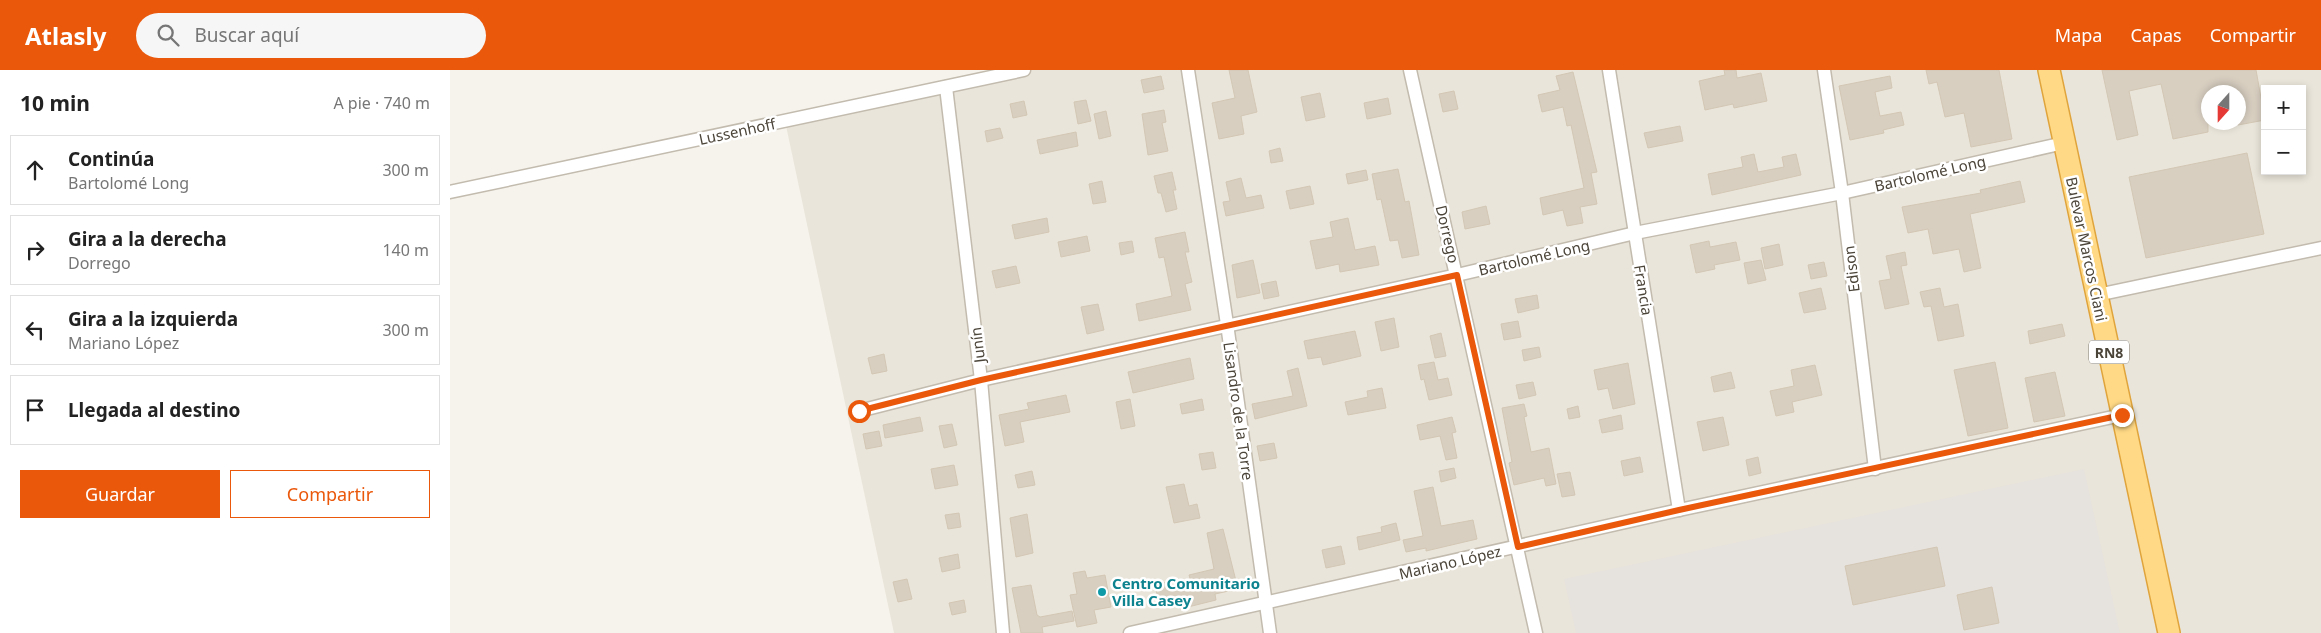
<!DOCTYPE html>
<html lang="es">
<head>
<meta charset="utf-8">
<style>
  :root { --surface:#fff; --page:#f6f6f6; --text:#222; --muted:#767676; --line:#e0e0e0; --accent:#ea580c }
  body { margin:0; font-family:"Noto Sans",sans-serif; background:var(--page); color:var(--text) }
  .controls { position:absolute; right:15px; top:15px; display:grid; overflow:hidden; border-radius:0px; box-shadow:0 2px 8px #0003 }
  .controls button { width:45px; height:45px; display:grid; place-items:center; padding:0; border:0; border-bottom:1px solid var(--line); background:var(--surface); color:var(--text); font:25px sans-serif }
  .compass { position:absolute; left:1751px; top:15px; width:45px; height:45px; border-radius:50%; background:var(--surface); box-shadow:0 2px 8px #0003; rotate:201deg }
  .stop { position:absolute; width:15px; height:15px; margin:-11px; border:4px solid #ea580c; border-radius:50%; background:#fff }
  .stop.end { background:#ea580c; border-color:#fff; box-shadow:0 1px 5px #0008 }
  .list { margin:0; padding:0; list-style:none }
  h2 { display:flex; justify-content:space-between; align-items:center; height:65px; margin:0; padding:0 20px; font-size:21px }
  h2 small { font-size:16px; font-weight:400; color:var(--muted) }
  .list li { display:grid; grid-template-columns:32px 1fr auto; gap:15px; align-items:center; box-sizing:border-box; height:70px; margin:0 10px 10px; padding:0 10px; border:1px solid var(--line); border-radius:0px }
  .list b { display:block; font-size:19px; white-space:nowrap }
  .list p { margin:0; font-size:16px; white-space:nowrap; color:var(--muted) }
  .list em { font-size:16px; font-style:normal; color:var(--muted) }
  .actions { display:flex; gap:10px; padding:15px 20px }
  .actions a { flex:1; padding:11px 0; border:1px solid var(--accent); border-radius:0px; text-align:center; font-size:18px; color:var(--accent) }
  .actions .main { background:var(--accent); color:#fff }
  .icon { flex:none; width:28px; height:28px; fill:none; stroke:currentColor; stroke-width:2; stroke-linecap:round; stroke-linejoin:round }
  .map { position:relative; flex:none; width:1871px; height:563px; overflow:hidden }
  header { display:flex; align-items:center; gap:30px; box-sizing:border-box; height:70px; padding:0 25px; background:var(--accent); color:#fff }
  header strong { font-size:24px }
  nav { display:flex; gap:28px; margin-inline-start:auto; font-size:18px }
  .search { width:350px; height:45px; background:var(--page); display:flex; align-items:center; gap:12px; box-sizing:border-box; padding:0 18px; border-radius:28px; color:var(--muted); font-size:19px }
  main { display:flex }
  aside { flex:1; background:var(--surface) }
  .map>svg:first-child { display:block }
  .residential { fill:#eae5da; fill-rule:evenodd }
  .industrial { fill:#e6e2dd }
  .building { fill:#d8cfc1; stroke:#d3c7b4 }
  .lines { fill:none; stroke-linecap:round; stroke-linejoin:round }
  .minor-casing { stroke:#c2bbae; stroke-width:15 }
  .trunk-casing { stroke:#e0a43c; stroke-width:24 }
  .minor { stroke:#fff; stroke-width:12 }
  .trunk { stroke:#ffd985; stroke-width:21 }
  .route { stroke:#ea580c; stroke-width:6 }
  .culture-dot { fill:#0f9aa8; stroke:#fff; stroke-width:2 }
  .labels { text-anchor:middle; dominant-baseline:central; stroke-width:5; stroke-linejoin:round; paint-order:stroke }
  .shield { fill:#fff; stroke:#817c74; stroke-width:1 }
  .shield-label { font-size:14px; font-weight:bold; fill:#4b4439 }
  .street-label { font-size:15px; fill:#4b4439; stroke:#fff }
  .culture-label { font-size:15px; font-weight:bold; fill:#0d838f; stroke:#fff; text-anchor:start }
</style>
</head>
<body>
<header>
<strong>Atlasly</strong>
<div class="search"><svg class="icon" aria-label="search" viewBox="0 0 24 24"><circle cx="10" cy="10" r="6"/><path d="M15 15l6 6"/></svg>Buscar aquí</div>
<nav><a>Mapa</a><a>Capas</a><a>Compartir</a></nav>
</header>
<main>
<aside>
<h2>10 min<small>A pie · 740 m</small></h2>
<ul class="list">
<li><svg class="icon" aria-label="ahead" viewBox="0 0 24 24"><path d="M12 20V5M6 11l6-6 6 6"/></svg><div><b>Continúa</b><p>Bartolomé Long</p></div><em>300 m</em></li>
<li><svg class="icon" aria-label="right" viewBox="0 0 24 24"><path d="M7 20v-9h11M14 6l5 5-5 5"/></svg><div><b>Gira a la derecha</b><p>Dorrego</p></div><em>140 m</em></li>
<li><svg class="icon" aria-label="left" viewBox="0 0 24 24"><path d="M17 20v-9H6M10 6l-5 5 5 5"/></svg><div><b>Gira a la izquierda</b><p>Mariano López</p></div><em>300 m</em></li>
<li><svg class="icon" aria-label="arrive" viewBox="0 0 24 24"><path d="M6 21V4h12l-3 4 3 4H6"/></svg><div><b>Llegada al destino</b></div></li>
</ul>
<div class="actions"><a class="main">Guardar</a><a>Compartir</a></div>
</aside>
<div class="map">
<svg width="1871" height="563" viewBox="0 0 1871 563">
  <rect width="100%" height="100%" fill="#f6f3ec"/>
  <path class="residential" d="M574,0H1871V563H444L335,51ZM1815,19H1852V101H1815ZM1758,22H1788V52H1758Z"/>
  <polygon class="industrial" points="1634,399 1670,563 1126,563 1114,509"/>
  <g class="building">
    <polygon points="779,0 798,0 807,42 791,46 794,64 769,69 762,33 785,28"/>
    <polygon points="1274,0 1286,0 1287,8 1311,3 1317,31 1284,38 1283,34 1255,40 1249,11 1275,5"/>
    <polygon points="1476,0 1549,0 1562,69 1521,77 1514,43 1495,47 1487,12 1479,14"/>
    <polygon points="1652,0 1806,0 1815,50 1788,55 1788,22 1758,22 1758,62 1723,69 1711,14 1679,21 1688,65 1667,70"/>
    <polygon points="1123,2 1147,102 1141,103 1147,134 1130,137 1133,153 1117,156 1113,140 1093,145 1090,128 1134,118 1121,55 1117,56 1113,37 1092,42 1088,25 1110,20 1106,6"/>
    <polygon points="711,6 714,19 694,23 691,10"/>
    <polygon points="1440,6 1442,18 1425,22 1430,46 1451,42 1454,55 1433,60 1434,63 1400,70 1389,16"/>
    <polygon points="1004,21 1008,39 993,42 989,24"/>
    <polygon points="870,23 875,47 856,51 851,27"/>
    <polygon points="938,28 941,44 917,49 914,33"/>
    <polygon points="636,30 641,51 628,54 624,32"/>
    <polygon points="574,31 577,45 563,48 560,34"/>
    <polygon points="714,40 716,52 712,53 718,81 698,85 692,44"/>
    <polygon points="656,41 661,66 649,69 644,44"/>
    <polygon points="1230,56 1233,71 1198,78 1194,63"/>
    <polygon points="550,58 553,68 537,72 535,61"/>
    <polygon points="626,62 628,76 590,84 587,70"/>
    <polygon points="830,78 833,91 821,93 819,81"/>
    <polygon points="1797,83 1814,164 1696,188 1679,107"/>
    <polygon points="1304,84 1308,102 1334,97 1332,87 1346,84 1351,105 1262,125 1258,104 1293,97 1291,87"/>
    <polygon points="948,99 955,132 959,131 969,185 952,188 948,170 940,171 931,129 927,130 922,104"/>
    <polygon points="916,100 918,110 898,114 896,104"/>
    <polygon points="722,102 726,120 723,120 727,139 716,142 711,123 708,123 704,106"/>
    <polygon points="791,108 796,128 811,125 814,138 776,146 773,132 780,131 776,112"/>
    <polygon points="652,111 656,132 643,134 639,114"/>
    <polygon points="1570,111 1575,132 1520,144 1531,198 1514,202 1509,179 1483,184 1478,159 1458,163 1452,137 1531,123 1530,120"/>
    <polygon points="860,116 864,134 840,139 836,121"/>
    <polygon points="1036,136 1040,154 1015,159 1012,142"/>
    <polygon points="597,148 599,162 565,169 562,155"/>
    <polygon points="898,148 905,180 925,176 929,195 890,202 889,194 866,199 860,171 883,167 880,152"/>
    <polygon points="735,162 739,182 735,182 742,212 735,214 741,240 689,251 686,234 722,226 714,187 709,188 705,168"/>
    <polygon points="637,166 640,181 611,187 608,172"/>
    <polygon points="682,171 684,182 671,185 669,173"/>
    <polygon points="1259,171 1260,177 1286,172 1290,190 1264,195 1265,199 1246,203 1240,175"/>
    <polygon points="1329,174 1333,195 1315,199 1311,178"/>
    <polygon points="1455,182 1457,195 1451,196 1459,234 1435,239 1429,211 1441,209 1436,186"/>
    <polygon points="803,190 810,223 787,228 782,195"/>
    <polygon points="1311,190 1316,210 1298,214 1294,193"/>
    <polygon points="1374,192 1377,206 1361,209 1358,195"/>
    <polygon points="566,196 570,213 546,218 542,201"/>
    <polygon points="826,211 829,226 814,229 811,214"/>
    <polygon points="1371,218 1376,239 1354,243 1349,223"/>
    <polygon points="1490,218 1494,237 1508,234 1514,266 1488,271 1481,236 1474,237 1470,222"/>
    <polygon points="1087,225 1089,238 1068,243 1065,229"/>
    <polygon points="648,234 654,260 637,264 631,237"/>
    <polygon points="944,248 949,277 931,281 925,252"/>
    <polygon points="1068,251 1071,267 1054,270 1051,254"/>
    <polygon points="1612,254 1615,266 1580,274 1578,261"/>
    <polygon points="905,261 911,286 873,295 871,287 858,289 854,271"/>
    <polygon points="991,263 996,286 985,288 980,266"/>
    <polygon points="1089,277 1091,287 1074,291 1072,280"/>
    <polygon points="434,284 437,301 422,304 418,288"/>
    <polygon points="740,288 744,309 683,323 678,302"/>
    <polygon points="984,292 988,310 998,308 1002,325 979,330 974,309 971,310 968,295"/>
    <polygon points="1545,292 1558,358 1518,366 1504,300"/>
    <polygon points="1178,293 1185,334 1163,339 1158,318 1148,320 1144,300"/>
    <polygon points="1365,295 1372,325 1342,332 1344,342 1326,346 1320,321 1344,316 1341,300"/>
    <polygon points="848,298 857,336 805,349 802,334 843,326 837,301"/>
    <polygon points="1281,302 1285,318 1264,322 1261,307"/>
    <polygon points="1605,302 1615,346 1584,352 1575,308"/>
    <polygon points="1083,312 1086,325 1069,329 1066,315"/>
    <polygon points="932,318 936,338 898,345 895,332 918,327 917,321"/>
    <polygon points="616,325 620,342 570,352 574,372 555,376 549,345 579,339 577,333"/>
    <polygon points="680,329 685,356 671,359 666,332"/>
    <polygon points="752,329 754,340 732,344 730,334"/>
    <polygon points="1074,334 1077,346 1074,347 1081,382 1099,378 1106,414 1096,416 1094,408 1064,415 1059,393 1062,392 1052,338"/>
    <polygon points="1128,336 1130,347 1119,349 1117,339"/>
    <polygon points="1171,345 1173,359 1152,363 1149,350"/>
    <polygon points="470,347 473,361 435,368 433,355"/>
    <polygon points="1002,347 1006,362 1002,363 1007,388 996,390 990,366 970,370 967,355"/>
    <polygon points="1273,347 1279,375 1253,381 1247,352"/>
    <polygon points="502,354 507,375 494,378 489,356"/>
    <polygon points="429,361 432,376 416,379 413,364"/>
    <polygon points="824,373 827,388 810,391 807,376"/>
    <polygon points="763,382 766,398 752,400 749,384"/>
    <polygon points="1190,387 1193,402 1174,406 1171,391"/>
    <polygon points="1308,387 1311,403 1299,406 1296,390"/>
    <polygon points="504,395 508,415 485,419 481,399"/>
    <polygon points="1004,398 1006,408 991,412 989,401"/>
    <polygon points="582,401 585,415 568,418 565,405"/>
    <polygon points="1120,402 1125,425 1112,427 1107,404"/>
    <polygon points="734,414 739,436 747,434 750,448 724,453 716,417"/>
    <polygon points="983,417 991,456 1023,450 1027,469 976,481 976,478 956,482 953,470 973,466 964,421"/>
    <polygon points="509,443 511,457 498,459 495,445"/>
    <polygon points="577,444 583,483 566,487 560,448"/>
    <polygon points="946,453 950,470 909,480 907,467 932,462 931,457"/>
    <polygon points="773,459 788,519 765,524 766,530 730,539 728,530 709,534 705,515 718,512 720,519 742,515 739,505 764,499 757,463"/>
    <polygon points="891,476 895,494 876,498 872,480"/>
    <polygon points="1487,477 1495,516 1403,535 1395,496"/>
    <polygon points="508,484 510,498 492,502 489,488"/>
    <polygon points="635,501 637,508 655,505 661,537 644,540 647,553 627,557 620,525 627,524 623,503"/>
    <polygon points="457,509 462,529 448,532 443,512"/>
    <polygon points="581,515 587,545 590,547 622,541 624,551 592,557 593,563 571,563 562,518"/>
    <polygon points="1542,517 1549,553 1514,560 1507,525"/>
    <polygon points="514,530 516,542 502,545 499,533"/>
  </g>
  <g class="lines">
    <defs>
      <g id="minor">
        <polyline points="738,0 777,254 820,563"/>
        <polyline points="960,0 1086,563"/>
        <polyline points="1159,0 1229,440"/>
        <polyline points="1374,0 1392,123 1425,399"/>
        <polyline points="496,17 531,310 553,563"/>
        <polyline points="0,122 574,0"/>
        <polyline points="1647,225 1871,178"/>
        <polyline points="409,341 531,310 1007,205 1185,163 1392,123 1614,73"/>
        <polyline points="680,563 1229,440 1672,345"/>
      </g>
      <polyline id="trunk" points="1599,0 1719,563"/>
    </defs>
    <use href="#minor" class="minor-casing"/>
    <use href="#trunk" class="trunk-casing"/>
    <use href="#minor" class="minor"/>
    <use href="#trunk" class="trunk"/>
  </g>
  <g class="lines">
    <polyline class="route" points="409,341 531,310 1007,205 1068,477 1229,440 1672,345"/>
  </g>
  <circle class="culture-dot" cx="652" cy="522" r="5"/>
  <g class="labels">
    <rect class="shield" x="1639" y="270.5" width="40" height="23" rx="4"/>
    <g class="shield-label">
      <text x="1659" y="282">RN8</text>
    </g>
    <g class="street-label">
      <text transform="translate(287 61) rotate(-12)">Lussenhoff</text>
      <text transform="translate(1480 103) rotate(-13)">Bartolomé Long</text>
      <text transform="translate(998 164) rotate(77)">Dorrego</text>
      <text transform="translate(1637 179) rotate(78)">Bulevar Marcos Ciani</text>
      <text transform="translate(1084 187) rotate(-13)">Bartolomé Long</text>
      <text transform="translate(1401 199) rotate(-97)">Edison</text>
      <text transform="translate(1194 220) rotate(81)">Francia</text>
      <text transform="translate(527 275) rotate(-97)">Junín</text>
      <text transform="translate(789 341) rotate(82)">Lisandro de la Torre</text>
      <text transform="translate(1000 492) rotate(-13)">Mariano López</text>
    </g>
    <g class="culture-label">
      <text x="662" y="513">Centro Comunitario<tspan x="662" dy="17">Villa Casey</tspan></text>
    </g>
  </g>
</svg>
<div class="controls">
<button>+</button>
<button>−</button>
</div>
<svg class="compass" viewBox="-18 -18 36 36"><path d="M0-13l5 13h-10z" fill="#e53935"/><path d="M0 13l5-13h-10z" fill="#767676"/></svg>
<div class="stop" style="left:409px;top:341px"></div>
<div class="stop end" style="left:1672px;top:345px"></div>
</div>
</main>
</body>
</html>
